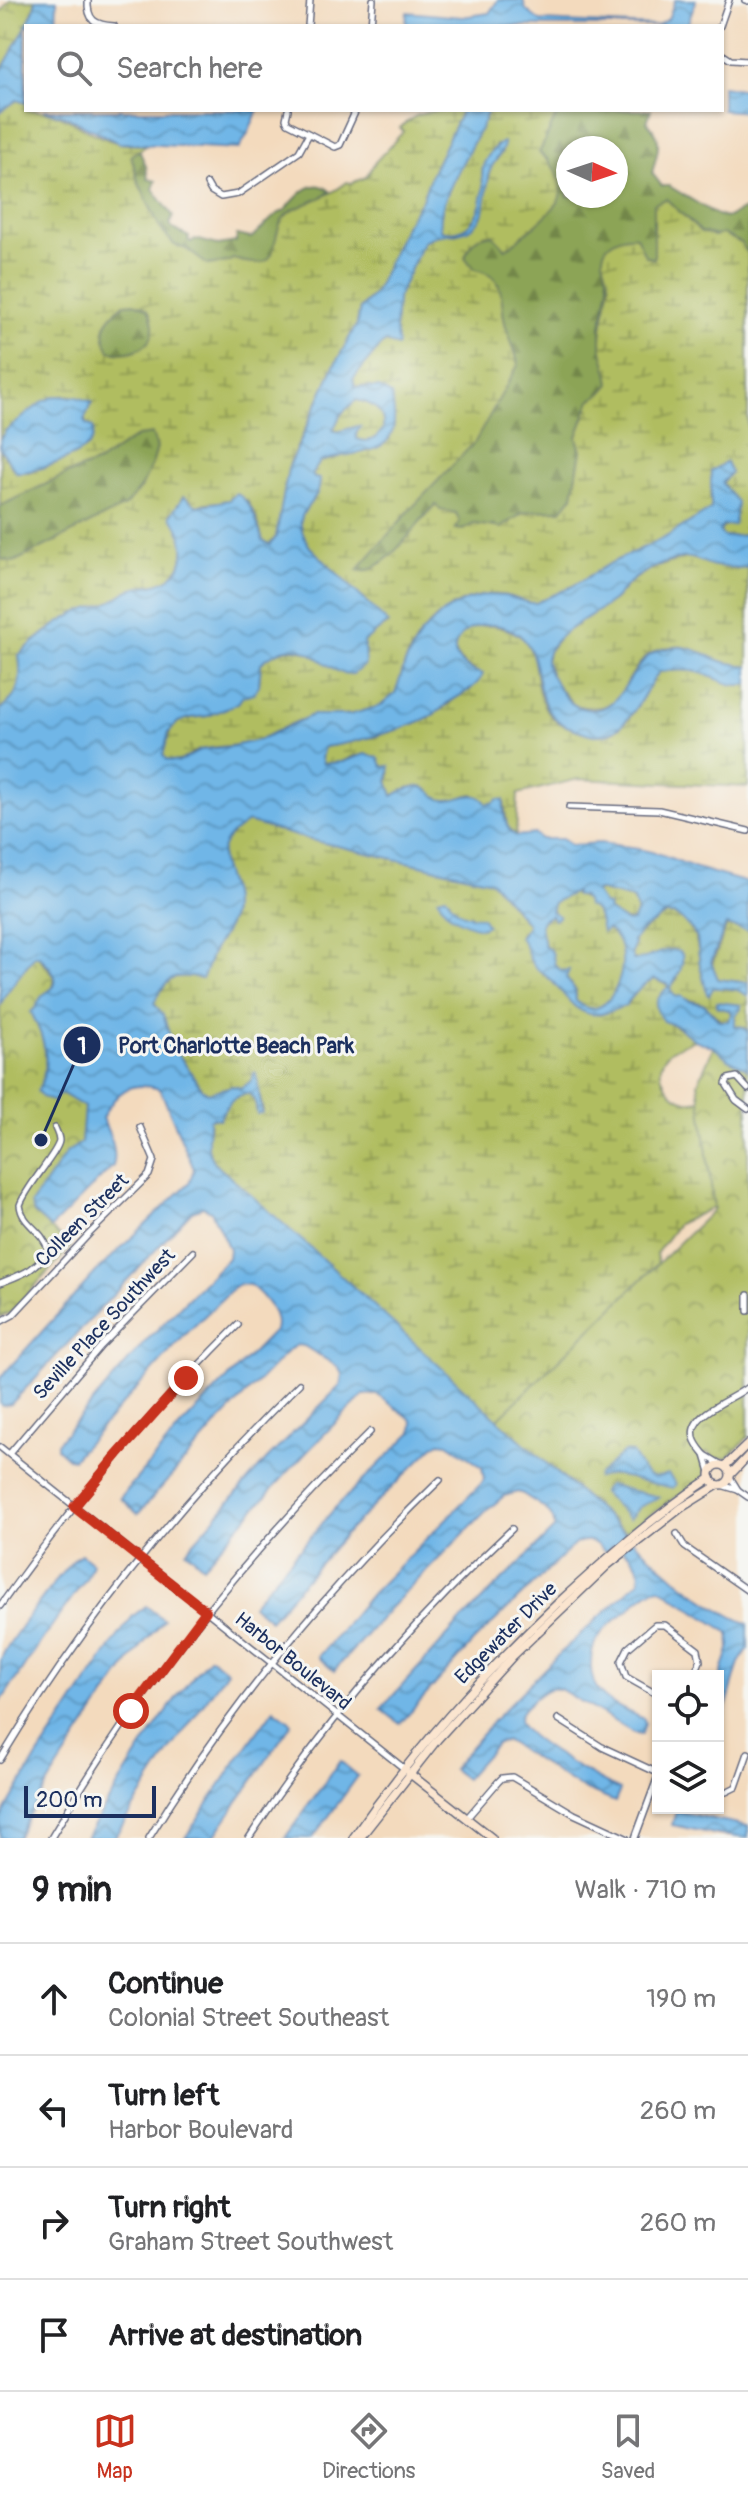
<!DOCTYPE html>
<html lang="en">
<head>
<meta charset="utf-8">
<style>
  :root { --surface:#fff; --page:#f6f6f6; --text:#202124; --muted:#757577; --line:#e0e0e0; --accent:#c8321e }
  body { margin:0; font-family:Pangolin,sans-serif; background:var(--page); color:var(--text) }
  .controls { position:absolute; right:24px; bottom:24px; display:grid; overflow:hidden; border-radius:0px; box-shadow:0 2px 6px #0004 }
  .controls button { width:72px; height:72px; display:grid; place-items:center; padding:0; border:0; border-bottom:2px solid var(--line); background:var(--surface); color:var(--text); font:40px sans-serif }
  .compass { position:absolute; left:556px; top:136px; width:72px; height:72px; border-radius:50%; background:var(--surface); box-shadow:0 2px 6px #0004; rotate:93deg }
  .scale { position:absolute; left:24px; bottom:20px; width:132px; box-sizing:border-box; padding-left:8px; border:4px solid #1b2f5e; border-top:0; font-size:22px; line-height:28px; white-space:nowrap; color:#1b2f5e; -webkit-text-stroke:6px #f6f6f2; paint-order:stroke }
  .stop { position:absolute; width:24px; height:24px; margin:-18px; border:6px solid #c8321e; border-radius:50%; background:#fff }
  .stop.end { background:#c8321e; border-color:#fff; box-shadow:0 2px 8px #0008 }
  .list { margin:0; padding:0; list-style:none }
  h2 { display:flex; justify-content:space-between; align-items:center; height:104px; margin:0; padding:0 32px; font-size:34px }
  h2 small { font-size:26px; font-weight:400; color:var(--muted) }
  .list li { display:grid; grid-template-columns:52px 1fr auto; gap:24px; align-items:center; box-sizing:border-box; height:112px; padding:0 32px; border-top:2px solid var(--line) }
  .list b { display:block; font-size:30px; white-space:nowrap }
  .list p { margin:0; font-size:26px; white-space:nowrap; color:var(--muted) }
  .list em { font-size:26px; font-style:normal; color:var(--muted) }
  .icon { flex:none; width:44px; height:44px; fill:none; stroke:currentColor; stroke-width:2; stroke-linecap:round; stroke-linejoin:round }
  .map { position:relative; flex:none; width:748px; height:1838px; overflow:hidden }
  .search { position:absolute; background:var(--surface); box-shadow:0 2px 6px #0004; left:24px; right:24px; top:24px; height:88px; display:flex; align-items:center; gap:20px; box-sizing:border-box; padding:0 28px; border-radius:0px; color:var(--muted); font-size:30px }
  .sheet { height:552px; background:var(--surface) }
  nav { display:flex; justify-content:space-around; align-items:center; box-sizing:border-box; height:112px; border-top:2px solid var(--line); background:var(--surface); font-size:22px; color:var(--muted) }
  nav a { display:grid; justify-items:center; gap:4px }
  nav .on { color:var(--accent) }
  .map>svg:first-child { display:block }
  .forest { fill:url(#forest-firs); stroke:#546a5a; stroke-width:2; fill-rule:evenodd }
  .wetland { fill:url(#wetland-marsh); stroke:#66765f; stroke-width:2; fill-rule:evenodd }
  .park { fill:url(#park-crowns); stroke:#66765f; stroke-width:2 }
  .water { fill:url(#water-waves); stroke:#4572a2; stroke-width:2; fill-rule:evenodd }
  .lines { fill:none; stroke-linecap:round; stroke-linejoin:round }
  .street-casing { stroke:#676b7f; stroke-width:8 }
  .secondary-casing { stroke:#676b7f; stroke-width:10 }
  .street { stroke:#fff; stroke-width:5 }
  .secondary { stroke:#fbe5cf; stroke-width:7 }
  .route { stroke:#c8321e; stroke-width:10 }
  .labels { text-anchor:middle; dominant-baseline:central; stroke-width:6; stroke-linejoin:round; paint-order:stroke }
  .street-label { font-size:20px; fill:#1b2f5e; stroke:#f6f6f2 }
  .leader { fill:none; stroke:#1b2f5e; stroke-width:3 }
  .callout-dot { fill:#1b2f5e; stroke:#f6f6f2; stroke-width:3 }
  .mark-label { font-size:24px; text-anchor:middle; font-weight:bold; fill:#fff }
  .callout-label { font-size:22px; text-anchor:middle; font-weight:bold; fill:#1b2f5e; stroke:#f6f6f2; stroke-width:6; stroke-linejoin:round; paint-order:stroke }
</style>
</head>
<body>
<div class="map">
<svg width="748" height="1838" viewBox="0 0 748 1838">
  <defs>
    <pattern id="forest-firs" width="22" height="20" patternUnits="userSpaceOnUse" patternTransform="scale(2)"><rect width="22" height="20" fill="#8ca456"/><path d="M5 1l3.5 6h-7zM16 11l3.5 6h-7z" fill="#72864a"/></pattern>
    <pattern id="wetland-marsh" width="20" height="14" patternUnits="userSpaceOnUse" patternTransform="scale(2)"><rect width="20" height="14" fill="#b0bd60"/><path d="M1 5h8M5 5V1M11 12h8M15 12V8" fill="none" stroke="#8e9a52"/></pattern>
    <pattern id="park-crowns" width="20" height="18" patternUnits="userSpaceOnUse" patternTransform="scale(2)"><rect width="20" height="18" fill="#b0bd60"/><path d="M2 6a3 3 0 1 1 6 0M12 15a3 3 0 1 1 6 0" fill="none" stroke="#8e9a52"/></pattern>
    <pattern id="water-waves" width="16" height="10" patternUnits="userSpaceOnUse" patternTransform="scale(2)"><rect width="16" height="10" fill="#6fb6e7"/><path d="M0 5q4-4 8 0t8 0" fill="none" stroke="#5a94be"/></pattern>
  </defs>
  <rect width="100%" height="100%" fill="#f6f6f2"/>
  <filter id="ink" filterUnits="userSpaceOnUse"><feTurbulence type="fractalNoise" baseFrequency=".0125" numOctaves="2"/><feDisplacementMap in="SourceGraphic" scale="16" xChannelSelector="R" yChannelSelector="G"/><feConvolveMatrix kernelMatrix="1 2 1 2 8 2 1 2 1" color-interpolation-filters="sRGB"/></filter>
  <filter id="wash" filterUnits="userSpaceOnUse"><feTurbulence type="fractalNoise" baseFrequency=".006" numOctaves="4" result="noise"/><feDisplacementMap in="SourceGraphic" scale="32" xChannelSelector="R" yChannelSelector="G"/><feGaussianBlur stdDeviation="1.8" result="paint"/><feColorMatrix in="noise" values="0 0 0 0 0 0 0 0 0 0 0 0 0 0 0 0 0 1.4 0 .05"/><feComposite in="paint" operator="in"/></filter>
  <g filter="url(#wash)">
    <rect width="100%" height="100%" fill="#f3dabd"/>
    <g class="forest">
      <path d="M564,110H651L647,122C665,139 657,152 652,173L662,186H669L717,215L726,218L748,207V254L741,243L701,232L666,199L653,220L655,259L645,256H603L609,287L601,326V347L609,371L610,384L602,393L591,400L577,437L581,451L573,496L562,510L532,511L523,513L501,528L474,524L463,530L455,529L425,515C412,532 380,578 356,570L408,512L518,365C516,351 510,340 506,327C498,303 509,275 474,269L465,258C470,243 476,236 492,234L501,244L542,218L558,202L548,159L539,153L557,114ZM568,148H616V196H568Z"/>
      <path d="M139,150L146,166L148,179L156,181L153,189L173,216L170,224L173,229L189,237L188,240L191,242L195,239L218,245L236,242L237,235L251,238C261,231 267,222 276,215C281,211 283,213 287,208C298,195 313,176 330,191C320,202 302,204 291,212C263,233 294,278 233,259L228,262L207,265L186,249L174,245L160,228L138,181L131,155Z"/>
      <path d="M133,303C137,304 142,305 146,308C149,310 151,315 152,319C159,347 132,356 109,351C99,329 105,319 124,304Z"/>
      <polygon points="152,434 157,448 153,462 142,486 125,506 14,562 0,559 0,506 67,474 98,462 137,436"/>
    </g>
    <g class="wetland">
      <polygon points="10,0 36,0 30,20 0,73 0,13"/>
      <path d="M17,100L26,103V110C69,110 80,133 116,142C126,145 137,145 148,145L131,155L138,182L160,228L174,245L186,249L208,265L228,262L233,259C294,278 261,227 293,210C311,201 332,195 347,182L352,183L366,177L375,162L404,131L400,128C418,109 438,110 462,110L431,175L422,200L406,224L378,286L373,295L360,308L357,324L334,366L290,462L276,537L269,545L263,541L256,517L247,500L205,503L197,506L183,496L171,516C183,533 190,555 175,573C165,586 145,585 130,590C124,592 120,596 114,600C102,607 86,608 73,615C53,625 36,640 19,655C22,679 21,695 0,710V559L14,562L125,506L142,486L153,462L157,448L152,434L137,436L98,462L67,474L0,506V448L13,469C36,476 65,460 85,448L89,426L84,420L87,402C62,385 37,405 18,422C12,428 4,432 0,440V112ZM133,303C137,304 142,305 146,308C149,310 151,315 152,319C159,347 132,356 110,351C98,329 105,319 124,304Z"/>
      <path d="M488,110H564L557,114L539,153C553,163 567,183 558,202C552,213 517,240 506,249L492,234C476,236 470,243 465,257L474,269C510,275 498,302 506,327C510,340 516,351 518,365L475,442L408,512L357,570C382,579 418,521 436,505L440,510L456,513L460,522L455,529L463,530L474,524L501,528L523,513L532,511L562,510L573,496L581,451L577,437L591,400L602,393L610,384C609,369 601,356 601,341C601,322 608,305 609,286C610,276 602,265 603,256C605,240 624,235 636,236L645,256L654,259V204L666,199L701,232L714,236L723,234L741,243L748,254V535L724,537L720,532L737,504L722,483L731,472L726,462L711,471V509L666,537L613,562L571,587L536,603C527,603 521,600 512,597C493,591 471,596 453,606C430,619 413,641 404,666C400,677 401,691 391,699C365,723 327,710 298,721C280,728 266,739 248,743C232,747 215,746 200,750C187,754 180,766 167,760L163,755L169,732L178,722L190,718L208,716L238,703L242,696L254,692L259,685L261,663C291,637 313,652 340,672L366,656L363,642L388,624L310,547C284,508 321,508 320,479L314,478L312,474L320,462L334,459L391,435L394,426L392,400L369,386L355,387L353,379L380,346L386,342L391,344L396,339L395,330L397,299L423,242L436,235L464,231L476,223L491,167L502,152L496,145C492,153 484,159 483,168C481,176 484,185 483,194C480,217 466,238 441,230C434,199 478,143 488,110Z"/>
      <path d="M356,400C371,402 386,411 383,429C377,439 369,444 357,439L356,433L360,427L358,426L337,432L333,430L341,414Z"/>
      <path d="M689,557L723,567L748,568V667C740,664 732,664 724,662C700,654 687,640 659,650C619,664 633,721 574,705L554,682L546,662L548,652L561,635L614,600L629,583L650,569Z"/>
      <path d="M485,625C560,632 518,687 555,720C563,727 575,729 584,732C593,735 605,737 614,731C634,720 645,689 659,672C672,670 685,669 698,672C715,676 730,689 748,684V787L578,779L518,794L516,836L507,826L504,800L487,804L473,794C463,796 450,803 440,800C433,798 436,796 430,791C418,782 404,789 393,796L388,781L389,766L383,767L379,762L355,755L342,762L322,764L321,757L324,747C353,743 416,728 439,711C454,700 468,688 482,674C462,668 439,645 466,629C470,626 479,626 485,625Z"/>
      <path d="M248,822L311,840L491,881L527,924V927L520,934L533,964L552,981L575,1007L600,1015L625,1006L640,988L654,979L669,986L656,1004C659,1024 681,1026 695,1040C684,1044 668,1049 663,1060C655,1076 671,1098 687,1101C692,1102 701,1100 707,1099L720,1204L678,1224L656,1254L663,1289L508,1430L210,1159L207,1145L209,1120L212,1117L219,1119C228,1103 232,1096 250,1093L255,1100L257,1113L263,1110L254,1073L251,1081L242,1088L232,1086L208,1093L202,1089L174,1048L163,1015L153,1003C167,978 173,972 202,979C206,971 208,963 211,955C217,942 229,929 231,916C239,874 194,854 248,822Z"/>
      <path d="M597,890L633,899L637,910L633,921C616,922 602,906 595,892Z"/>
      <path d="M574,892H576L574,895C588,897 600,914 601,927C646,940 612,1035 576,1001V990L566,978L568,970C560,973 555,967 552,960L553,956C545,946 537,934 542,920L552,915L554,920L551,906L557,900Z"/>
      <path d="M669,914C700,921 696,945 701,969C702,978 707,985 707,994L709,995L713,988C726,987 737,987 748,996V1031L744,1027L735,1026V1016L741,1009L738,1004L716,1007L729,1010L732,1014L729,1021H722L701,1003L674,996L670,988L678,978L661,952L640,961L631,958L635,937L659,918Z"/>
      <polygon points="727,925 748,931 748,983 718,979 712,965"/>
    </g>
    <g class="park">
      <path d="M34,956H38L55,977L53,988C43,995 40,1005 31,1012C43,1034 51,1060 41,1084L54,1101L58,1095L63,1094L85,1107L81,1144L34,1213L71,1247L10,1313L0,1317V1006L5,995Z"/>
      <polygon points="716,1041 748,1062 748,1437 728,1458 714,1458 708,1452 701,1457 705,1474 701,1480 625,1532 497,1420 714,1209 698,1083"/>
    </g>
    <g class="water">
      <polygon points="36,0 57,0 56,26 26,26 34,10"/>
      <polygon points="498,0 523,0 526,10 540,21 656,26 668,19 675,0 696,0 687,26 406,26 407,12 462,17 489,13"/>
      <polygon points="26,27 26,103 17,100 0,112 0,73"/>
      <polygon points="722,86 748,90 748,112 722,110"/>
      <polygon points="43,110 258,110 248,133 239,149 119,143 65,116"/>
      <path d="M462,110H488C478,142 434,200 441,230C467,238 480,216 483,193C484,184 481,175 483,167C485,158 495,146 503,142L504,144C502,155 493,161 490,171C484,193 491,221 465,231C451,236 435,232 423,242L397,299L395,330L398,345L397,347L386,342L380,346L353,379L355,387L379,388L391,395C407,461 362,447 320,462L312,474L314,478L320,479C321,508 284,508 310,547L388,623L364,642L365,664L353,674C322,677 308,623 261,663L259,685L254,693L243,696L238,703L208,716L190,718L178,722L169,732L163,755L167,760L179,762L201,750L233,746L259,740L312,715H349L380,706L395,694L405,664L420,635L443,612L467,600L486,595L505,596L530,603H536L571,587L613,562L666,537L711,509V471L726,462L731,472L722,483L737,503L734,525L722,526L720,532L724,537L748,535V568C737,568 722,568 711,565C698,561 692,555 677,559C660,564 641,572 628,584C622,589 618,597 611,602C594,615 545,637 546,661C546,667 550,674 553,678C558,688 566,701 576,706C624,726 626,660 660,650C690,641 700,654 724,662C732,664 740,664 748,667V684C730,689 715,676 698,672C685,669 672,670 659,672C644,691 627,735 599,735C591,736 582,731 575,729C517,711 557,643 504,627C462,614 429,660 483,674C478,687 461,695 449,702C445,704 443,708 440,710C419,727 352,743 324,747L321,757L323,764L342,762L365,754L378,757L383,767L390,766L388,781L393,796C404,789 418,782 430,791C437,796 437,800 446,800C463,800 475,787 487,804L493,803L498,799L504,800C503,813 504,828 516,836L535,834L541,839H562L571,845L600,843L630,847L660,854L696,868L748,883V931L726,925L711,962L718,979L748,983V996C737,987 726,988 713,988L709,995L707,994L700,965L697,938L692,930L680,918L674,915H664L640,932L633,941L634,945L631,953L633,960C652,961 666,942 682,954C684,969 677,977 670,988L671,992L676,997L681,996L689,1001L705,1005L719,1021H728L732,1014L729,1010L717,1007V1002L741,1005V1009L735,1015V1026L743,1027L748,1031V1069L730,1060L713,1047L695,1040L677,1026L663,1021C651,1006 657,997 669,986L668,984L654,979C641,985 632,996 625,1006C617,1008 609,1013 601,1014C577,1018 566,996 552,981C546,975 538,971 533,964C526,956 528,945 519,937L527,927V923L491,881L311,840L248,822C195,854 239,874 231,916C229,929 217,942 211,955C208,963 206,971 202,979C173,972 167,978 154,1003L163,1015L174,1048L202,1089L208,1093L232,1086L242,1088L251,1081L254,1073H256L262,1113L257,1114L255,1100L249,1093C233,1096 227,1104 219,1119L212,1118L209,1120C209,1136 204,1151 215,1164C343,1273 463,1391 590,1502C640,1544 687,1598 748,1624V1649L739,1663L718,1735V1685L730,1646L729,1633L660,1588C646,1590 635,1604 624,1613C616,1619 607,1626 601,1634C587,1651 587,1683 605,1698C615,1707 631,1713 644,1719L645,1724L641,1734L634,1733L560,1689C547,1687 542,1692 533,1700C527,1706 519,1711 519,1720C520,1737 602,1782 620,1790L615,1802L579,1787L507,1741L497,1743L465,1779L452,1769L495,1719L560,1653L639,1581C643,1565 628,1551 613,1545L605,1552C595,1542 588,1537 575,1544L473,1642L400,1724L381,1709L459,1623L554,1529C557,1512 536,1503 523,1494L518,1492L504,1496L486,1511L391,1607L334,1671L318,1657L372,1593L481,1484L484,1479L482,1467L448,1443L440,1442L435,1445L349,1530L270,1620L252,1605L335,1508L412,1432L413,1423L411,1419L378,1395H364C307,1449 255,1508 203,1566L186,1551L267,1459L340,1386L342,1374L338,1367L304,1346L297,1345L289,1350L218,1423L138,1514L120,1498L181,1426L275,1330C280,1314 263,1295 250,1285L239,1284L234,1287L184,1336L73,1459L68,1458L57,1448V1443L146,1341L228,1258L229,1249L211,1211L203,1207L192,1211L11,1404L3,1406L0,1404V1378L95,1273L189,1183L194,1169L160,1089C129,1080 116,1092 102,1118C109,1134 118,1149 113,1166L51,1228L34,1213L31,1204L67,1152L81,1143L84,1107L63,1094L58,1095L54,1102L42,1097L37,1091C53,1065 44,1037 31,1012C39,1007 37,1001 43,995C47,991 51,991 54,986C60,975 46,963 39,956H34L5,995L0,1006V710C21,695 22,679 19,655C36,640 53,625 73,615C86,608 102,607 114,600C120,596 124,592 130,590C143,585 160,586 171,577C190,562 185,533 170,516L184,496L197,506L229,500L236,493C254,504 256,522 263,541L270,545L276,537L288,469L334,366L357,324L360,309L373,295L378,286L406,224L422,200L431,175ZM356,400C371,402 386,411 383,429C377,439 369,444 357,439L356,433L361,427L358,426L337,432L333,430L341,414ZM597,890L633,899L637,910L633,921L627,922L609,911L608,905L603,904L595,892ZM575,892V896H581L586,901L587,906C600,909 599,921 602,932L607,929C642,949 610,1034 576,1001L575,990L566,978L569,970L563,971L555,966L552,952L544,945L540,926L542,920L551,915L554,920L559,916L551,911L554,902Z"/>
      <path d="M55,396L77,397L92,402L84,420L86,424L93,427C94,434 94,439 89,445C77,457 32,474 16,472L0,448V440L6,430L42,402Z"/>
      <path d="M446,896C456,912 464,917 482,917L487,925L481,928C464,925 445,915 438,898Z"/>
      <path d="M624,1452L632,1453C643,1470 645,1483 668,1474L676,1484L673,1488L611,1474L597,1478L598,1475Z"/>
      <path d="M608,1485L660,1497L639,1507L629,1519C620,1509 612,1502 602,1493Z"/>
      <path d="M81,1554L92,1563L87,1577L46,1634L0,1703C0,1690 0,1670 1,1659C6,1644 69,1560 81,1554Z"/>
      <path d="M146,1606L164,1620C132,1654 107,1693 82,1731C59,1766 36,1801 17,1838H0V1820L37,1757L111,1646L133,1616Z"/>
      <path d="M210,1657L227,1671L169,1752L114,1838H86C122,1779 163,1708 210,1657Z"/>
      <polygon points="274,1709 292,1723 213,1838 185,1838 237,1760"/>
      <polygon points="340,1761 358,1776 313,1838 285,1838"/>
      <polygon points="676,1811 748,1826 748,1838 719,1835 672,1825"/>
    </g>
  </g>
  <g filter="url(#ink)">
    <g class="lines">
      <defs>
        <g id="street">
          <path d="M88,0C87,20 95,25 114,26"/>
          <polyline points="745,0 748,1"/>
          <polyline points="308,26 310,0"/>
          <polyline points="371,26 373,0"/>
          <polyline points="720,26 729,0"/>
          <polyline points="722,54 731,60 748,61"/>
          <polyline points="288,110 286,119 288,123 335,147 340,145 356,110"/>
          <polyline points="207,184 211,191 221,197 238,194 299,152 309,134"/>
          <polyline points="569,807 659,810 748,831"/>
          <polyline points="748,1089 737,1077 728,1079 726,1084 736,1100 748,1109"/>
          <path d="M0,1283C20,1275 38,1270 48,1249C42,1229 22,1225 20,1205C26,1187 58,1152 59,1141C59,1136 57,1133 55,1128"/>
          <polyline points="748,1295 748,1311"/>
          <polyline points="0,1322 13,1315 89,1234 149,1175 154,1160 140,1127"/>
          <polyline points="0,1447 406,1770"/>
          <polyline points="9,1454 101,1346 193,1252"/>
          <path d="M705,1455C701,1450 696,1445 694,1438C687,1414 734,1399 748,1387"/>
          <polyline points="710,1472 705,1455 720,1464"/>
          <polyline points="730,1477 738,1490"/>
          <polyline points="721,1485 738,1490 748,1497"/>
          <polyline points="677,1534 685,1547 748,1591"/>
          <path d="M0,1606C71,1505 151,1412 238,1325"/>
          <polyline points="658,1695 626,1677 621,1662 628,1648 655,1625 665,1625 698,1650 700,1661 694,1676"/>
          <polyline points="558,1719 602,1747 658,1773"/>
          <path d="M0,1760C83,1622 184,1497 299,1384"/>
          <polyline points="718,1790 726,1792 736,1787 748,1753"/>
          <polyline points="467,1818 498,1782 502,1778 512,1777 574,1814 626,1838"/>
          <path d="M51,1838C139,1687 246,1554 370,1432"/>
          <path d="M149,1838C229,1706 329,1587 440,1480"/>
          <path d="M249,1838C323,1724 412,1622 512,1529"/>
          <polyline points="635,1838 658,1776"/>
        </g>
        <g id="secondary">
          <circle cx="720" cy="1475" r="10"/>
          <polyline points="725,1466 748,1444"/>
          <polyline points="731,1474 748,1456"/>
          <polyline points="409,1773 492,1838"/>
          <path d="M353,1838C413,1751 484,1673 560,1601C608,1557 656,1514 711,1478"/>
          <polyline points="360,1838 437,1740 513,1656 608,1565 681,1508 718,1485"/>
        </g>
      </defs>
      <use href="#street" class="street-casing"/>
      <use href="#secondary" class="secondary-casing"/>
      <use href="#street" class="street"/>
      <use href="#secondary" class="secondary"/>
    </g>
  </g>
  <g class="lines" filter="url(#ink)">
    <polyline class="route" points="131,1711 206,1611 74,1507 118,1454 186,1378"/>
  </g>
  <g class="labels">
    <g class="street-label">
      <text transform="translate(82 1220) rotate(-45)">Colleen Street</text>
      <text transform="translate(104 1324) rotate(-47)">Seville Place Southwest</text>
      <text transform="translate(506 1633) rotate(-45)">Edgewater Drive</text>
      <text transform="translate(293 1661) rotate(39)">Harbor Boulevard</text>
    </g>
  </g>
  <path class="leader" d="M41 1140L82 1045"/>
  <g class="callout-dot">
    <circle cx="41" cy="1140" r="8"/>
    <circle cx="82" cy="1045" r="20"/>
  </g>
  <g class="mark-label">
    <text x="82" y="1054">1</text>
  </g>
  <g class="callout-label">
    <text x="236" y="1053">Port Charlotte Beach Park</text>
  </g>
</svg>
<div class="controls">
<button><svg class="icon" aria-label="locate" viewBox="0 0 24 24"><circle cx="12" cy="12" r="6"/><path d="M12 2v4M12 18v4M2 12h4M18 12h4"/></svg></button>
<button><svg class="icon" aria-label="layers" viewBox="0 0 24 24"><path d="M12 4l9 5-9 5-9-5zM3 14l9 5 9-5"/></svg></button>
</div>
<svg class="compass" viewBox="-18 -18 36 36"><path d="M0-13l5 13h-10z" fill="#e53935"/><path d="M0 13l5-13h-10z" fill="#757577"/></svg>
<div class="scale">200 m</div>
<div class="stop" style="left:131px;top:1711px"></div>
<div class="stop end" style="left:186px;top:1378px"></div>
<div class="search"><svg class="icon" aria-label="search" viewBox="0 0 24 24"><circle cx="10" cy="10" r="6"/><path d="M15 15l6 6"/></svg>Search here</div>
</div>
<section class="sheet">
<h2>9 min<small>Walk · 710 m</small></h2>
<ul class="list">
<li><svg class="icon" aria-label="ahead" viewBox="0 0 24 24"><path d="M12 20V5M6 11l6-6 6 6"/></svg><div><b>Continue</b><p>Colonial Street Southeast</p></div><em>190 m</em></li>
<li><svg class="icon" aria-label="left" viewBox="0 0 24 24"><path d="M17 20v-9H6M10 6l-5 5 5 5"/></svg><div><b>Turn left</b><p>Harbor Boulevard</p></div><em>260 m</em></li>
<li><svg class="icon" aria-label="right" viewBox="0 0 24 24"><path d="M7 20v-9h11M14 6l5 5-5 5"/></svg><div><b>Turn right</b><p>Graham Street Southwest</p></div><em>260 m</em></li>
<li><svg class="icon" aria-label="arrive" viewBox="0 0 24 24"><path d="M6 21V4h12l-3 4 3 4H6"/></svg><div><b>Arrive at destination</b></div></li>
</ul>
</section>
<nav>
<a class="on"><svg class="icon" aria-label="map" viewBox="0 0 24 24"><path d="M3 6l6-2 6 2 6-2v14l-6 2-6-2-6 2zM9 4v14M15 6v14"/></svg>Map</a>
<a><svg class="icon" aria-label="directions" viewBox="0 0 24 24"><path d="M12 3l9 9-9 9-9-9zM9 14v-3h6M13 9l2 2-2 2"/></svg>Directions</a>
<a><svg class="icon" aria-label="saved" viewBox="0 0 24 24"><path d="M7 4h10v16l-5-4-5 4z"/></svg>Saved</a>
</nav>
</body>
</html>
